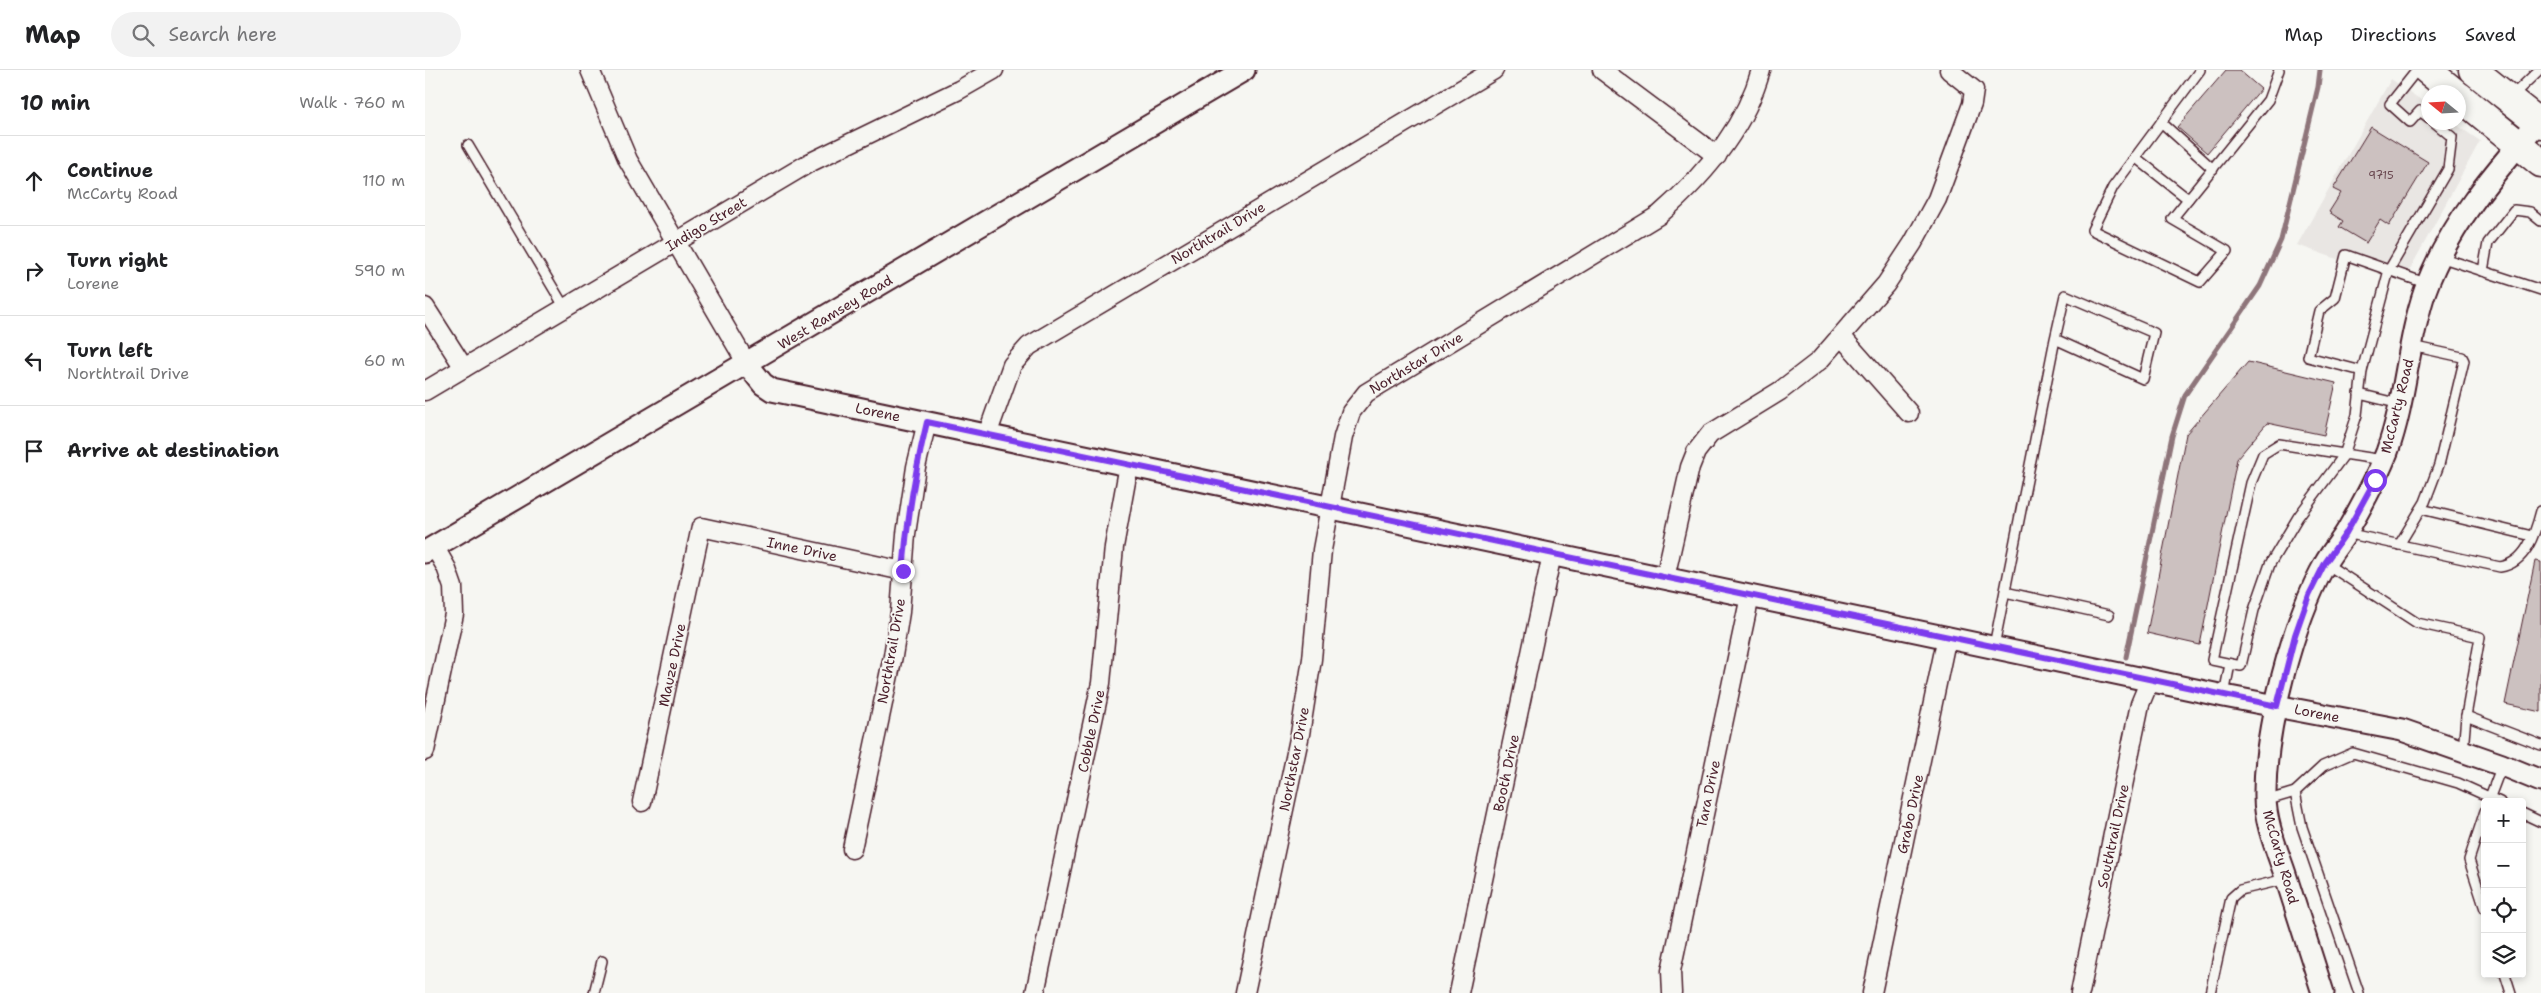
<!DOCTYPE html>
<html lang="en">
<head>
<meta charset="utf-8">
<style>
  :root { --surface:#fff; --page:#f2f2f2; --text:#202124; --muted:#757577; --line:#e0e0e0 }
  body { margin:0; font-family:"Shantell Sans",sans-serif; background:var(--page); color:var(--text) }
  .controls { position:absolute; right:15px; bottom:15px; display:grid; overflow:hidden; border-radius:5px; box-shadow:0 2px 8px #0003 }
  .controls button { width:45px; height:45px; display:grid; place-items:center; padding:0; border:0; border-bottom:1px solid var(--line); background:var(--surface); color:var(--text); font:25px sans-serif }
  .compass { position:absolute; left:1996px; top:15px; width:45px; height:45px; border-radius:50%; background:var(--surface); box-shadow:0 2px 8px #0003; rotate:288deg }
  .stop { position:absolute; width:15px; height:15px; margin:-11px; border:4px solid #7c3aed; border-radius:50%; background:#fff }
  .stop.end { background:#7c3aed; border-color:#fff; box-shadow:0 1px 5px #0008 }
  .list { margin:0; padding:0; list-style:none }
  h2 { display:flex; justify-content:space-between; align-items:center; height:65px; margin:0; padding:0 20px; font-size:21px }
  h2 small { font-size:16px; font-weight:400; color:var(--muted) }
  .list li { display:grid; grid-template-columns:32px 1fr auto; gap:15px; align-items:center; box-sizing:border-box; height:90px; padding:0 20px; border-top:1px solid var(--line) }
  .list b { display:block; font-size:19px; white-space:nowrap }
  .list p { margin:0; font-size:16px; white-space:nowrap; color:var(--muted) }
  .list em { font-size:16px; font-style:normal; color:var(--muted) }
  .icon { flex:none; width:28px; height:28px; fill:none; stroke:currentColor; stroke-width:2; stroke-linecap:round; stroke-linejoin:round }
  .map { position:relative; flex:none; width:2116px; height:923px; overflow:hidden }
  header { display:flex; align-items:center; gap:30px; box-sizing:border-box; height:70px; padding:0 25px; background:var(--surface); border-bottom:1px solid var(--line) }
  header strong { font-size:24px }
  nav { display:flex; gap:28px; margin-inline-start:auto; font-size:18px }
  .search { width:350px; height:45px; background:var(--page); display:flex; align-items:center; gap:12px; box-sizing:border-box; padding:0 18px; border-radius:28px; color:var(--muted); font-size:19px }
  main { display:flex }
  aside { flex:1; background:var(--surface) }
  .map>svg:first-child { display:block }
  .built { fill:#e9e6e3 }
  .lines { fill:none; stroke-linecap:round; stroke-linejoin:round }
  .stream { stroke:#8e747a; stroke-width:5 }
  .building { fill:#ccc1c0; stroke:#4a1f2b }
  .service-casing { stroke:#4a1f2b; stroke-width:12 }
  .minor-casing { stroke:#4a1f2b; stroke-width:21 }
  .tertiary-casing { stroke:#4a1f2b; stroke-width:25 }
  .primary-casing { stroke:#4a1f2b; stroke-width:31 }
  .service { stroke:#f6f6f2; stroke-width:9 }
  .minor { stroke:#f6f6f2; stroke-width:18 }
  .tertiary { stroke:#f6f6f2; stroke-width:21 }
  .primary { stroke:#f6f6f2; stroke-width:28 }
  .route { stroke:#7c3aed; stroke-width:6 }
  .labels { text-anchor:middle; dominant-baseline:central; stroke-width:4; stroke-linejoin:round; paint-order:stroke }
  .number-label { font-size:11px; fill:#6a4850 }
  .street-label { font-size:14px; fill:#4a1f2b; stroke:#f6f6f2 }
</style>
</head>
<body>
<header>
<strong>Map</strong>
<div class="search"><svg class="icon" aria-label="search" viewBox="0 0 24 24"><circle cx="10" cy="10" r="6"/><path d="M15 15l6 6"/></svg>Search here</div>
<nav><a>Map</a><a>Directions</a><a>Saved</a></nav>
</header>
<main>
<aside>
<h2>10 min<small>Walk · 760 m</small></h2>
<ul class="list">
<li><svg class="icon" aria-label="ahead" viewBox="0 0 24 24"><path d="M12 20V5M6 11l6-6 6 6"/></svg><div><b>Continue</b><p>McCarty Road</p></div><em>110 m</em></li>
<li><svg class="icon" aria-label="right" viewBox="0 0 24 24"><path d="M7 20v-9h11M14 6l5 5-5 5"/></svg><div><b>Turn right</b><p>Lorene</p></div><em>590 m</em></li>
<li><svg class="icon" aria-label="left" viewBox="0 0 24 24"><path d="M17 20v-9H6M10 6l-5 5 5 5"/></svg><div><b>Turn left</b><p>Northtrail Drive</p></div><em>60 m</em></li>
<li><svg class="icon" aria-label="arrive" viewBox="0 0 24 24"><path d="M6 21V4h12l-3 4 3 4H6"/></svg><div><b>Arrive at destination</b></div></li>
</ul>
</aside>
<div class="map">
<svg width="2116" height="923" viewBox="0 0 2116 923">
  <rect width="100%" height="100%" fill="#f6f6f2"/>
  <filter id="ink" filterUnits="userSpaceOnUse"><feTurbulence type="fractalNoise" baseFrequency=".02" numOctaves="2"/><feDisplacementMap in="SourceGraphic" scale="10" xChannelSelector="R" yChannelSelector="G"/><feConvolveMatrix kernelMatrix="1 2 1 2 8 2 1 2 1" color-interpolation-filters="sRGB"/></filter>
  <g filter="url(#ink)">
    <polygon class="built" points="1966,9 2003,35 2004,52 2029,53 2055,71 1978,212 1872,175"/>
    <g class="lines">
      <polyline class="stream" points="1701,587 1747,366 1760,325 1835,216 1856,170 1893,17 1895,0"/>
    </g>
    <g class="building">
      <polygon points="1801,0 1814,0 1836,19 1782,83 1752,57"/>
      <polygon points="1946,57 2003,92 1964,156 1955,150 1941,173 1914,157 1918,151 1904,142 1916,123 1908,119"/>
      <polygon points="1823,292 1911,313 1899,365 1842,353 1812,389 1775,575 1722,563 1761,364"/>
      <polygon points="2110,491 2116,492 2116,642 2080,634"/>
    </g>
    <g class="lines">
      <defs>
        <g id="service">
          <polyline points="1775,0 1688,117 1667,160 1775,212 1802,181 1747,149 1843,30 1854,0"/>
          <polyline points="1992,0 1965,34 1985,52 1995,41 2004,48"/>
          <polyline points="2086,27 2114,0"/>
          <polyline points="1736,52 1788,99"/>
          <polyline points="43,75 140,238"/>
          <polyline points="1710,87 1763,129"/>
          <polyline points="2015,187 2116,220"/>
          <polyline points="2058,201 2063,173 2089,140 2105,142 2116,151"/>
          <polyline points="1937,301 1883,287 1894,241 1910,228 1921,185 2003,214"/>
          <polyline points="1934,324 1975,334"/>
          <polyline points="1958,390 1854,374 1838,384 1826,413 1787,590 1816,596 1829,540 1845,494 1873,447 1919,385 1932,345 1937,301 1964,200 2023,99 2027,67 2009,52"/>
          <polyline points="1996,439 2107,466"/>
          <path d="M1921,463L2075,497C2101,493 2110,464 2116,441"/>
          <polyline points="1974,475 2000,432 2014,395 2039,291 2037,287 1987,276"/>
          <polyline points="1900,493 1992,553 2055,567 2041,646 2038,681"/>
          <polyline points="1580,522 1684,545"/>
          <polyline points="1569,576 1630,269 1718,309 1729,263 1640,225 1630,269"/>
          <polyline points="1799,625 1805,594"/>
          <polyline points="2041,646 2116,675"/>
          <polyline points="1840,731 1870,722"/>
          <polyline points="2063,732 2077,695"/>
          <polyline points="2060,741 2044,790 2060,839"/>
          <polyline points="2097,743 2116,752"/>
          <polyline points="2080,904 2086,923"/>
          <polyline points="169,923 177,891"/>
          <polyline points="1785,923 1806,828 1815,820 1861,809"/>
          <polyline points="1934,923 1877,757 1870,722 1898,696 1928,683 2033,713 2075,732"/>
        </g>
        <g id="minor">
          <polyline points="165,0 203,90 322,294"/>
          <polyline points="1177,0 1292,86"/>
          <polyline points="0,237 39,298"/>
          <polyline points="1417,267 1484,343"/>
          <polyline points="0,321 384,93 534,20 569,0"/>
          <polyline points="562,365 587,295 604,276 1069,0"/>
          <polyline points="1240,508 1265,397 1271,382 1285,364 1355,321 1394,291 1461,214 1488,173 1512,129 1547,34 1549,20 1524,0"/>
          <polyline points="0,681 29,544 28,517 21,497 9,476"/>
          <polyline points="217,732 276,457 478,501"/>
          <polyline points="427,779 468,586 475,542 481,464 491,397 502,352"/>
          <polyline points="610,923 676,613 689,477 704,395"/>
          <path d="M820,923L875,664L887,589L897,480L918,367L926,342L941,323L1234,145C1279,106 1320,58 1336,0"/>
          <polyline points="1034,923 1127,484"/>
          <polyline points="1247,923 1246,901 1325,526"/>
          <polyline points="1447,923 1522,566"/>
          <polyline points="1655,923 1715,634 1725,610"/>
        </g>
        <g id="tertiary">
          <polyline points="322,294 338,314 347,320 1799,626 1977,660 2077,695 2116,711"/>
          <polyline points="0,482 819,0"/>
          <path d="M1898,923C1885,882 1872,842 1859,801C1851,778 1840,751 1840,727C1839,661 1867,553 1900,494C1906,483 1914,474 1921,463C1936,437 1951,410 1962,382C1981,330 1982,273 2000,221C2023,156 2069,103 2113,52"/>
        </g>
        <g id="primary">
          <polyline points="2002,0 2029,22"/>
          <polyline points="2048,0 2116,54"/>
          <polyline points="2034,26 2116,93"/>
        </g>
      </defs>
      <use href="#service" class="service-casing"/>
      <use href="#minor" class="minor-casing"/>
      <use href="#tertiary" class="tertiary-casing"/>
      <use href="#primary" class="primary-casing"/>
      <use href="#service" class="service"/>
      <use href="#minor" class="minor"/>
      <use href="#tertiary" class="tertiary"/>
      <use href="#primary" class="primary"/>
    </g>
  </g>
  <g class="lines" filter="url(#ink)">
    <path class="route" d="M478,501C482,450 490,401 502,352L1852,636L1870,565L1884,525L1900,493L1921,463L1950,410"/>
  </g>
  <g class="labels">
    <g class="number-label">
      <text x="1956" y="105">9715</text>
    </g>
    <g class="street-label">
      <text transform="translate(281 154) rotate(-31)">Indigo Street</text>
      <text transform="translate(793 163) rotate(-31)">Northtrail Drive</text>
      <text transform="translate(410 242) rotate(-31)">West Ramsey Road</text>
      <text transform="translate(991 293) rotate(-31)">Northstar Drive</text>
      <text transform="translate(1972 336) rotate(-76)">McCarty Road</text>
      <text transform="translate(453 342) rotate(12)">Lorene</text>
      <text transform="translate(377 479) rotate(12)">Inne Drive</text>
      <text transform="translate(466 581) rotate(-80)">Northtrail Drive</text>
      <text transform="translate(247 595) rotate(-78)">Mauze Drive</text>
      <text transform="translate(1892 643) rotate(11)">Lorene</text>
      <text transform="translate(666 661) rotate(-78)">Cobble Drive</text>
      <text transform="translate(869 689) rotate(-79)">Northstar Drive</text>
      <text transform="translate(1081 703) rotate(-78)">Booth Drive</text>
      <text transform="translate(1283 724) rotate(-78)">Tara Drive</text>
      <text transform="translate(1485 744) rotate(-78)">Grabo Drive</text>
      <text transform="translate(1688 766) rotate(-78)">Southtrail Drive</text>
      <text transform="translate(1856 787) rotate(74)">McCarty Road</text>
    </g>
  </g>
</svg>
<div class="controls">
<button>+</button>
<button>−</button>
<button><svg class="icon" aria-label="locate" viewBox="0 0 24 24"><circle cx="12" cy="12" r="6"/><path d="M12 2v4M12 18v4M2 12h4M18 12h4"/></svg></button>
<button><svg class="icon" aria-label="layers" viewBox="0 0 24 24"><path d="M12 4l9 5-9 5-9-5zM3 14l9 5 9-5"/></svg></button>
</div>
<svg class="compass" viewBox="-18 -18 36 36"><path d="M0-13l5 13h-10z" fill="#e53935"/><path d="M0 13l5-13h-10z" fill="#757577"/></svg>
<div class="stop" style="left:1950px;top:410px"></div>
<div class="stop end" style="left:478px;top:501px"></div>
</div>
</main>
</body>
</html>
